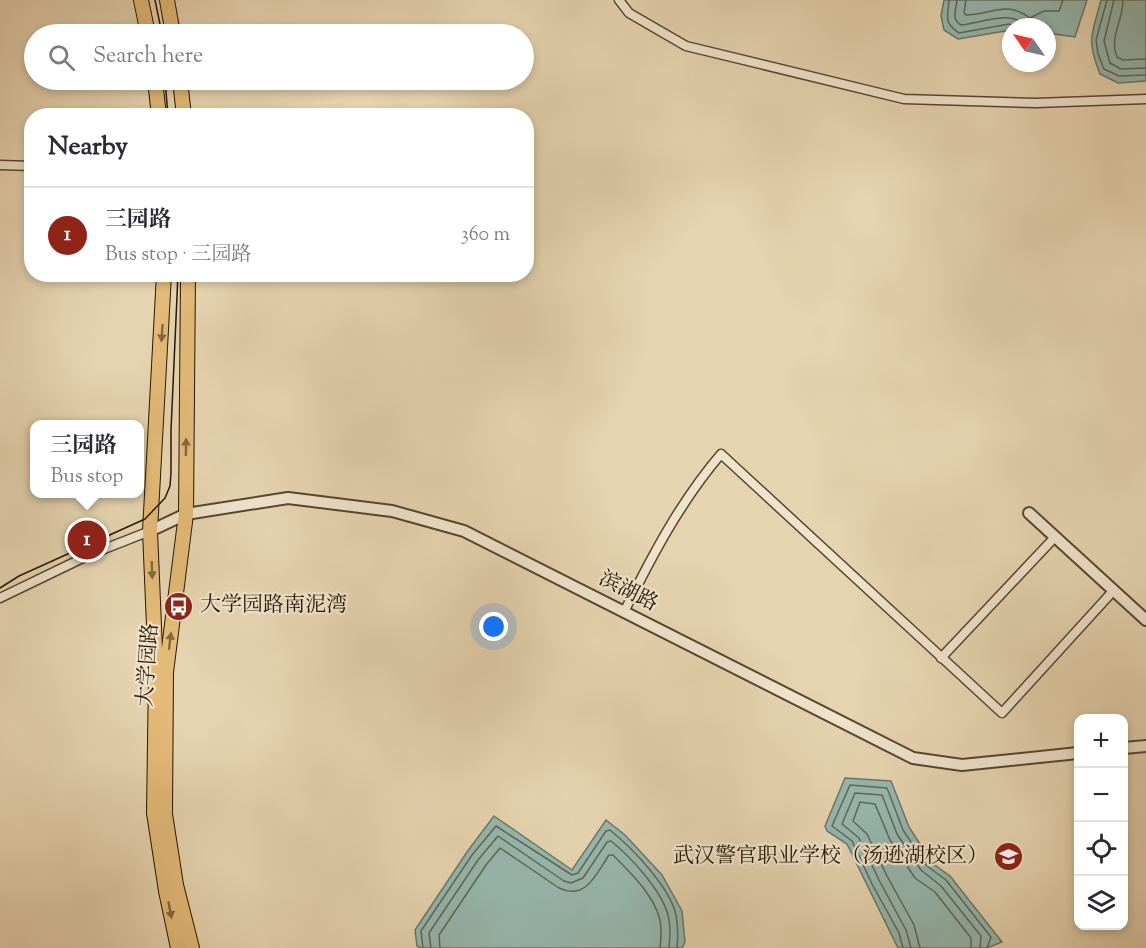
<!DOCTYPE html>
<html lang="en">
<head>
<meta charset="utf-8">
<style>
  :root { --surface:#fff; --page:#f2f2f3; --text:#2b2b33; --muted:#7c7c81; --line:#e1e1e2; --accent:#8f2418 }
  body { margin:0; font-family:"Sorts Mill Goudy","Noto Serif SC",serif; background:var(--page); color:var(--text) }
  .controls { position:absolute; right:18px; bottom:18px; display:grid; overflow:hidden; border-radius:12px; box-shadow:0 3px 9px #0003 }
  .controls button { width:54px; height:54px; display:grid; place-items:center; padding:0; border:0; border-bottom:2px solid var(--line); background:var(--surface); color:var(--text); font:30px sans-serif }
  .compass { position:absolute; left:1002px; top:18px; width:54px; height:54px; border-radius:50%; background:var(--surface); box-shadow:0 3px 9px #0003; rotate:304deg }
  .you { position:absolute; left:494px; top:627px; width:21px; height:21px; margin:-15px; border:4px solid #fff; border-radius:50%; background:#1a73e8; box-shadow:0 0 0 9px #1a73e833 }
  .badge { display:grid; place-items:center; width:39px; height:39px; border-radius:50%; background:var(--accent); color:#fff; font-size:20px; font-weight:700 }
  .pin { position:absolute; translate:-50% -50%; border:3px solid #fff; box-shadow:0 2px 6px #0006 }
  .popup { position:absolute; left:30px; top:420px; width:114px; height:78px; box-sizing:border-box; display:grid; place-content:center; border-radius:12px; background:var(--surface); filter:drop-shadow(0 2px 4px #0005); font-size:20px; white-space:nowrap; color:var(--muted) }
  .popup b { font-size:22px; color:var(--text) }
  .popup::after { content:''; position:absolute; left:50%; top:100%; margin-left:-12px; border:12px solid transparent; border-top-color:var(--surface) }
  .list { margin:0; padding:0; list-style:none }
  h2 { display:flex; justify-content:space-between; align-items:center; height:78px; margin:0; padding:0 24px; font-size:26px }
  h2 small { font-size:20px; font-weight:400; color:var(--muted) }
  .list li { display:grid; grid-template-columns:39px 1fr auto; gap:18px; align-items:center; box-sizing:border-box; height:96px; padding:0 24px; border-top:2px solid var(--line) }
  .list b { display:block; font-size:22px; white-space:nowrap }
  .list p { margin:0; font-size:20px; white-space:nowrap; color:var(--muted) }
  .list em { font-size:20px; font-style:normal; color:var(--muted) }
  .icon { flex:none; width:33px; height:33px; fill:none; stroke:currentColor; stroke-width:2; stroke-linecap:round; stroke-linejoin:round }
  .map { position:relative; flex:none; width:1146px; height:948px; overflow:hidden }
  .search { position:absolute; background:var(--surface); box-shadow:0 3px 9px #0003; left:24px; top:24px; width:510px; height:66px; display:flex; align-items:center; gap:15px; box-sizing:border-box; padding:0 21px; border-radius:33px; color:var(--muted); font-size:22px }
  .panel { position:absolute; background:var(--surface); box-shadow:0 3px 9px #0003; left:24px; top:108px; width:510px; height:174px; border-radius:24px }
  .map>svg:first-child { display:block }
  .water { fill:#96b8af; stroke:#6a776a; stroke-width:1.5 }
  .lines { fill:none; stroke-linecap:round; stroke-linejoin:round }
  .shore { stroke:#5e6658; stroke-width:1.5 }
  .minor-casing { stroke:#57452e; stroke-width:11 }
  .tertiary-casing { stroke:#57452e; stroke-width:14 }
  .primary-casing { stroke:#271502; stroke-width:16 }
  .minor { stroke:#efe3cc; stroke-width:8 }
  .tertiary { stroke:#efe3cc; stroke-width:10 }
  .primary { stroke:#e3ba78; stroke-width:14 }
  .tram { stroke:#271502; stroke-width:1.5 }
  .oneway { fill:#85683d }
  .labels { text-anchor:middle; dominant-baseline:central; stroke-width:4.5; stroke-linejoin:round; paint-order:stroke }
  .street-label { font-size:21px; fill:#271502; stroke:#efe3cc }
  .poi-label { font-size:21px; fill:#271502; stroke:#efe3cc; text-anchor:start }
</style>
</head>
<body>
<div class="map">
<svg width="1146" height="948" viewBox="0 0 1146 948">
  <rect width="100%" height="100%" fill="#e6d4b0"/>
  <filter id="stains"><feTurbulence type="fractalNoise" baseFrequency=".00333" numOctaves="4"/><feColorMatrix values="0 0 0 0 .2 0 0 0 0 .09 0 0 0 0 .02 0 0 0 .5 -.17"/></filter>
  <radialGradient id="worn" r=".72"><stop offset=".6" stop-color="#630" stop-opacity="0"/><stop offset="1" stop-color="#630" stop-opacity=".3"/></radialGradient>
  <g class="water">
    <polygon points="944,0 1087,0 1075,37 1047,33 1047,27 1011,27 1011,30 958,39 944,30 941,16"/>
    <path d="M1101,0H1146V81L1118,83L1100,74C1086,39 1092,35 1101,0Z"/>
    <polygon points="845,778 891,781 909,827 932,863 950,876 1002,942 987,948 898,948 847,844 827,831 825,826"/>
    <polygon points="494,816 572,870 606,820 625,835 662,875 682,911 685,942 682,948 421,948 417,946 415,930 467,852"/>
  </g>
  <g class="lines">
    <g class="shore">
      <path d="M949,0C948,17 943,22 959,33L1009,24L1015,27"/>
      <path d="M957,0C956,10 951,19 961,25C979,24 1014,8 1024,27"/>
      <path d="M966,0L964,13L966,15C994,14 1005,0 1030,18L1044,11H1059L1063,0"/>
      <polyline points="1107,0 1096,40 1098,54 1104,69 1119,76 1146,75"/>
      <polyline points="1114,0 1104,41 1110,63 1121,69 1146,68"/>
      <path d="M1123,0C1123,21 1109,37 1117,57L1123,60L1146,59"/>
      <path d="M423,948L421,931L472,855L496,826L572,875L578,873L606,831L610,830C632,848 670,887 676,915C678,926 678,938 677,948"/>
      <path d="M431,948L429,933L478,860L498,836L564,881L571,883L583,878L607,842L611,841C632,858 661,890 668,915C671,926 670,938 669,948"/>
      <path d="M440,948L439,935L486,865L500,848L559,888C586,901 597,873 609,855H613C630,872 654,895 660,920C662,929 661,939 660,948"/>
      <polyline points="903,948 899,933 872,884 852,841 832,826 850,785 887,788 903,830 927,866 946,880 991,937 987,948"/>
      <polyline points="911,948 906,930 879,880 859,838 842,824 855,793 882,795 897,834 921,870 941,886 981,936 980,948"/>
      <polyline points="920,948 914,925 887,876 867,834 853,821 860,802 875,804 890,840 915,878 935,892 971,938 971,948"/>
    </g>
    <defs>
      <g id="minor">
        <polyline points="619,0 629,13 686,46 904,99 1036,103 1146,99"/>
        <polyline points="0,165 32,166"/>
        <polyline points="0,598 89,555 150,531"/>
        <path d="M624,612C652,556 680,502 721,454L1002,713L1114,590"/>
        <polyline points="941,658 1055,537"/>
      </g>
      <g id="tertiary">
        <polyline points="1029,513 1146,620"/>
        <polyline points="150,531 186,514 288,498 392,511 464,531 913,758 962,765 1078,753"/>
        <polyline points="1124,748 1146,746"/>
      </g>
      <g id="primary">
        <polyline points="141,0 148,34"/>
        <polyline points="167,0 173,34"/>
        <polyline points="155,80 159,116"/>
        <polyline points="180,80 184,116"/>
        <polyline points="164,274 150,531 156,673 154,813 166,891 178,948"/>
        <polyline points="188,274 186,514 166,672 165,814 176,885 192,948"/>
      </g>
    </defs>
    <use href="#minor" class="minor-casing"/>
    <use href="#tertiary" class="tertiary-casing"/>
    <use href="#primary" class="primary-casing"/>
    <use href="#minor" class="minor"/>
    <use href="#tertiary" class="tertiary"/>
    <use href="#primary" class="primary"/>
    <g class="tram">
      <polyline points="155,0 162,34"/>
      <polyline points="165,80 168,116"/>
      <polyline points="0,588 19,576 145,519 165,498 170,486 171,472 171,430 178,274"/>
    </g>
  </g>
  <defs><path id="oneway-solid" d="M-6-.8H1V-3.2L6.5 0L1 3.2V.8H-6Z" transform="scale(1.5)"/></defs>
  <g class="oneway">
    <use href="#oneway-solid" transform="translate(162 333) rotate(94)"/>
    <use href="#oneway-solid" transform="translate(186 447) rotate(-89)"/>
    <use href="#oneway-solid" transform="translate(152 570) rotate(88)"/>
    <use href="#oneway-solid" transform="translate(170 641) rotate(-83)"/>
    <use href="#oneway-solid" transform="translate(170 910) rotate(79)"/>
  </g>
  <defs>
    <symbol id="bus-disc" viewBox="-11 -11 22 22"><circle r="9.5" fill="#8f2418" stroke="#efe3cc"/><path d="M-5-6H5V4H4V6H2V4H-2V6H-4V4H-5ZM-3.5-4V0h7V-4ZM-3.5 1.2v1.5H-2V1.2ZM2 1.2v1.5H3.5V1.2Z" fill="#fff"/></symbol>
    <symbol id="university-disc" viewBox="-11 -11 22 22"><circle r="9.5" fill="#8f2418" stroke="#efe3cc"/><path d="M0-5L7-2L0 1L-7-2ZM-4 1L0 2.5L4 1V4Q0 6-4 4Z" fill="#fff"/></symbol>
  </defs>
  <g fill-rule="evenodd">
    <use href="#bus-disc" x="162" y="590" width="33" height="33"/>
    <use href="#university-disc" x="992" y="840" width="33" height="33"/>
  </g>
  <g class="labels">
    <g class="street-label">
      <text transform="translate(628 592) rotate(27)">滨湖路</text>
      <text transform="translate(149 665) rotate(-86)">大学园路</text>
    </g>
    <g class="poi-label">
      <text x="200" y="606">大学园路南泥湾</text>
      <text x="988" y="857" text-anchor="end">武汉警官职业学校（汤逊湖校区）</text>
    </g>
  </g>
  <rect width="100%" height="100%" filter="url(#stains)"/>
  <rect width="100%" height="100%" fill="url(#worn)"/>
</svg>
<div class="controls">
<button>+</button>
<button>−</button>
<button><svg class="icon" aria-label="locate" viewBox="0 0 24 24"><circle cx="12" cy="12" r="6"/><path d="M12 2v4M12 18v4M2 12h4M18 12h4"/></svg></button>
<button><svg class="icon" aria-label="layers" viewBox="0 0 24 24"><path d="M12 4l9 5-9 5-9-5zM3 14l9 5 9-5"/></svg></button>
</div>
<svg class="compass" viewBox="-18 -18 36 36"><path d="M0-13l5 13h-10z" fill="#e53935"/><path d="M0 13l5-13h-10z" fill="#7c7c81"/></svg>
<div class="you"></div>
<div class="pin badge" style="left:87px;top:540px">1</div>
<div class="popup"><b>三园路</b>Bus stop</div>
<div class="search"><svg class="icon" aria-label="search" viewBox="0 0 24 24"><circle cx="10" cy="10" r="6"/><path d="M15 15l6 6"/></svg>Search here</div>
<section class="panel">
<h2>Nearby<small></small></h2>
<ul class="list">
<li><span class="badge">1</span><div><b>三园路</b><p>Bus stop · 三园路</p></div><em>360 m</em></li>
</ul>
</section>
</div>
</body>
</html>
